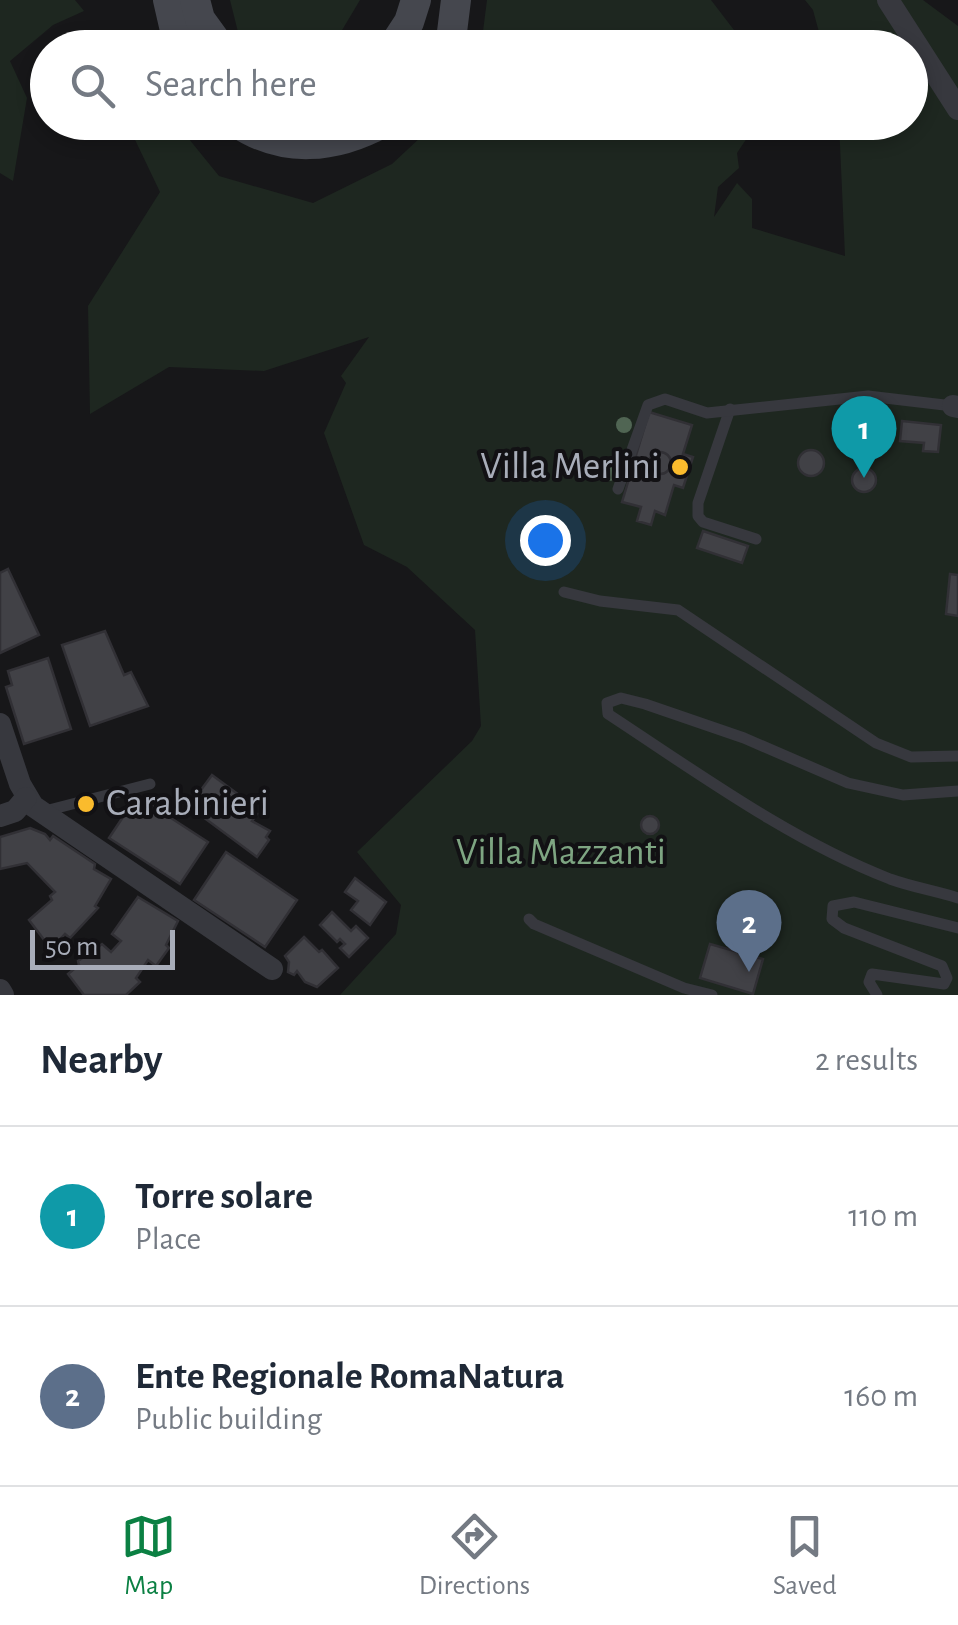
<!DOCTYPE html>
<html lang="en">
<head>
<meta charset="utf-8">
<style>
  :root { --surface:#fff; --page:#f6f6f7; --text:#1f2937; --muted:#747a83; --line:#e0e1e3; --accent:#0b8043 }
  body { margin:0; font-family:"Alegreya Sans",sans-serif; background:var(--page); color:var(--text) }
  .scale { position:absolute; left:30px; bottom:25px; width:145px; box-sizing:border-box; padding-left:10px; border:5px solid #a8adb9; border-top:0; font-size:28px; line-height:35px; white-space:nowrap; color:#a8adb9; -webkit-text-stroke:8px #121114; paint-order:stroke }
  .you { position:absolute; left:545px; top:540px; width:35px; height:35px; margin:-25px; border:8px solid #fff; border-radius:50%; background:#1a73e8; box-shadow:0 0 0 15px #1a73e833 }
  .badge { display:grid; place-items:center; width:65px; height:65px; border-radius:50%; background:var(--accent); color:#fff; font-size:32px; font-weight:700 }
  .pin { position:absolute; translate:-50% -82px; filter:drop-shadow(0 2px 5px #0008) }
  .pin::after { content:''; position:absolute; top:52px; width:35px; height:30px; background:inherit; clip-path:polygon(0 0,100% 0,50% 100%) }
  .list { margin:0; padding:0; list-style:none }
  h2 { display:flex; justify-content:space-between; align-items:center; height:130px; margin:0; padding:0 40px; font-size:42px }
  h2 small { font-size:32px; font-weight:400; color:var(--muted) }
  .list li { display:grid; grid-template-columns:65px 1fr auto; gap:30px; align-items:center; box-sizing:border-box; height:180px; padding:0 40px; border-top:2px solid var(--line) }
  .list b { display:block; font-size:38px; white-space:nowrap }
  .list p { margin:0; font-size:32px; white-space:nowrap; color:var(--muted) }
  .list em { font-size:32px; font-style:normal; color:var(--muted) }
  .icon { flex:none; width:55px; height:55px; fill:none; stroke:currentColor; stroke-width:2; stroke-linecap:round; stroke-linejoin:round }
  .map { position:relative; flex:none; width:958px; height:995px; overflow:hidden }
  .search { position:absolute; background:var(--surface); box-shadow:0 5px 15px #0003; left:30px; right:30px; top:30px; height:110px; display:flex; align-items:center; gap:25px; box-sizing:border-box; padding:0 35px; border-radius:55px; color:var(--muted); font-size:38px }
  .sheet { height:490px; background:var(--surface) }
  nav { display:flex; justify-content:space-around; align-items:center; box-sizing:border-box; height:140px; border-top:2px solid var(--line); background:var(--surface); font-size:28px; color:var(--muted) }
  nav a { display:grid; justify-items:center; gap:5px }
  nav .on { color:var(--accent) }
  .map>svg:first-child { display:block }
  .green { fill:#1e2720 }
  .building { fill:#414146; stroke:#313035; stroke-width:2.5; fill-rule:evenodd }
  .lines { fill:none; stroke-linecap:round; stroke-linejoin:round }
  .lane { stroke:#37383e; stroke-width:11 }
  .street { stroke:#37383e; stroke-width:22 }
  .secondary { stroke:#45474e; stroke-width:30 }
  .tree { fill:#506553 }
  .poi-dot { fill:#fabb2d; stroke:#121114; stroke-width:4 }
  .labels { text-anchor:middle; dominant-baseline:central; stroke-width:8; stroke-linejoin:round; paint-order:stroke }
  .poi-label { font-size:38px; fill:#a8adb9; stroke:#121114; text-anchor:end }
  .park-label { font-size:38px; fill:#7ea582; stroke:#121114 }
</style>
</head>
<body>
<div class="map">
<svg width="958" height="995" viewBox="0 0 958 995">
  <rect width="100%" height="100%" fill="#171719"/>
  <g class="green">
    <polygon points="0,0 75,0 84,11 53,25 10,61 27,98 13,181 0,173"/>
    <polygon points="230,0 360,0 332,47 242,48"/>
    <polygon points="487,0 711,0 747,47 481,47"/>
    <polygon points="805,0 923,0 958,26 958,995 340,995 396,934 401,905 357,852 472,741 481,726 475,630 407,567 364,545 324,433 346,383 341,376 369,337 264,371 169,367 90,414 88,306 160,192 127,123 176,123 219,176 313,203 392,164 436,123 757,123 737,153 739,168 718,187 714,217 737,183 752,199 752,228 845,256 839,123 910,122 910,48 823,47 813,10"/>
  </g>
  <g class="building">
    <path d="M649,412L692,425L683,454L693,457L683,488L674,485L665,515L655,511L651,525L637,521L641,507L622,502ZM659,452L669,457L671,464L664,473L652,471L649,466L650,459Z"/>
    <polygon points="902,421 941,425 938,452 923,451 924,443 900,441"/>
    <circle cx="811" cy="463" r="13"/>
    <circle cx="660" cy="463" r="11"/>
    <circle cx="864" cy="480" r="12"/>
    <polygon points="703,531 748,546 742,563 697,548"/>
    <polygon points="8,569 39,635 0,653 0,573"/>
    <polygon points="950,574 958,575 958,616 946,614"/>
    <polygon points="105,631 124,675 131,672 148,706 90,726 62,645"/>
    <polygon points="48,658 71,729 24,744 6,687 12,685 8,671"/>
    <polygon points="212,775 250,803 247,807 257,814 252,821 270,831 266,837 269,840 257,857 199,814 208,802 198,794"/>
    <polygon points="137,796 208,842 180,884 109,838"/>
    <circle cx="650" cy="825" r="9"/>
    <polygon points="30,828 45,834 50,840 53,836 95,864 94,869 111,879 95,906 98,908 70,938 65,934 51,949 29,920 52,900 50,896 55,892 27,863 0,869 0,837"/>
    <polygon points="226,852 297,900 265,947 194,900"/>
    <polygon points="355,878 386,902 370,925 351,910 358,901 345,892"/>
    <polygon points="138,897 178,921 166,945 169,948 156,966 148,960 136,978 140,982 126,995 84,995 68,974 79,965 78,961 102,944 111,952 121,941 112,934"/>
    <polygon points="332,912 351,931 356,926 368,938 349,957 340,948 345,944 340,939 337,942 320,925"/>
    <polygon points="304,937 319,952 322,950 338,968 317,987 305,982 297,971 294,975 288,972 289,962 285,956"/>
    <polygon points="710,944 763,959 753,994 700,978"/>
  </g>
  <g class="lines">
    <g class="lane">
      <polyline points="730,409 698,503 698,516 703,522 756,539"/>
      <polyline points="618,489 648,405 665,399 707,413 868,396 953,406"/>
      <polyline points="564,592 600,601 678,610 876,743 911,757 958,756"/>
      <path d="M958,791L903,795L848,783L744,738L645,704L621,698L607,703L608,714C698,773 790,840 890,879C912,887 936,891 958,898"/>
      <polyline points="45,811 150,784"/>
      <polyline points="529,919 534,924 684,988 712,995"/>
      <polyline points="877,995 869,982 872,974 944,984 947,978 942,966 844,928 832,919 833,906 854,902 958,928"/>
    </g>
    <g class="street">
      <polyline points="888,0 958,109"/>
      <polyline points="953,406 958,407"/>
      <polyline points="0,724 20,784 33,806 272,969"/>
      <polyline points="0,816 15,811 26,798"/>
      <polyline points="0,990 3,995"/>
    </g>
    <g class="secondary">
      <polyline points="168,0 179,48"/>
      <polyline points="195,0 200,19 221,48"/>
      <polyline points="392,48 409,22 416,0"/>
      <polyline points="450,48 456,0"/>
      <path d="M236,122C283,154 335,149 384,122"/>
    </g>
  </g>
  <g class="tree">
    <circle cx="624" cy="425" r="8"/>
    <circle cx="609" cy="473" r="8"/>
  </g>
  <g class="poi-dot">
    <circle cx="680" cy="467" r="10"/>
    <circle cx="86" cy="804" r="10"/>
  </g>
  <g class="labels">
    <g class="poi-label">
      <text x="660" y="467">Villa Merlini</text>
      <text x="106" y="804" text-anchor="start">Carabinieri</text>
    </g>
    <g class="park-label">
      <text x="561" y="853">Villa Mazzanti</text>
    </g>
  </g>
</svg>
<div class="scale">50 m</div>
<div class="you"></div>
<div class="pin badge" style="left:864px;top:478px;background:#0f9aa8">1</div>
<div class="pin badge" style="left:749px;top:972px;background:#5c6f8a">2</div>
<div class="search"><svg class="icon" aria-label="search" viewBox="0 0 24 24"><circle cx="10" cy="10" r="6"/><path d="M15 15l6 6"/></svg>Search here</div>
</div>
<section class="sheet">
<h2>Nearby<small>2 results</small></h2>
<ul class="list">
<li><span class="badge" style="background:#0f9aa8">1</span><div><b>Torre solare</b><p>Place</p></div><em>110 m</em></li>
<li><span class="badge" style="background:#5c6f8a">2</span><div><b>Ente Regionale RomaNatura</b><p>Public building</p></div><em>160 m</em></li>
</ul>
</section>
<nav>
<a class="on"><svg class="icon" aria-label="map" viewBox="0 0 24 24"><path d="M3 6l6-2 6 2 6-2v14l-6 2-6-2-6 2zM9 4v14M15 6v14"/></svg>Map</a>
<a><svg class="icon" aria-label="directions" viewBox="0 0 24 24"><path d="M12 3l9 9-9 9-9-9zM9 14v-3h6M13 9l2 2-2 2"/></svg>Directions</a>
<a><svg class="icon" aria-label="saved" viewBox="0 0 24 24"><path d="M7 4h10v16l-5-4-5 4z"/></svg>Saved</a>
</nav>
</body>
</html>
